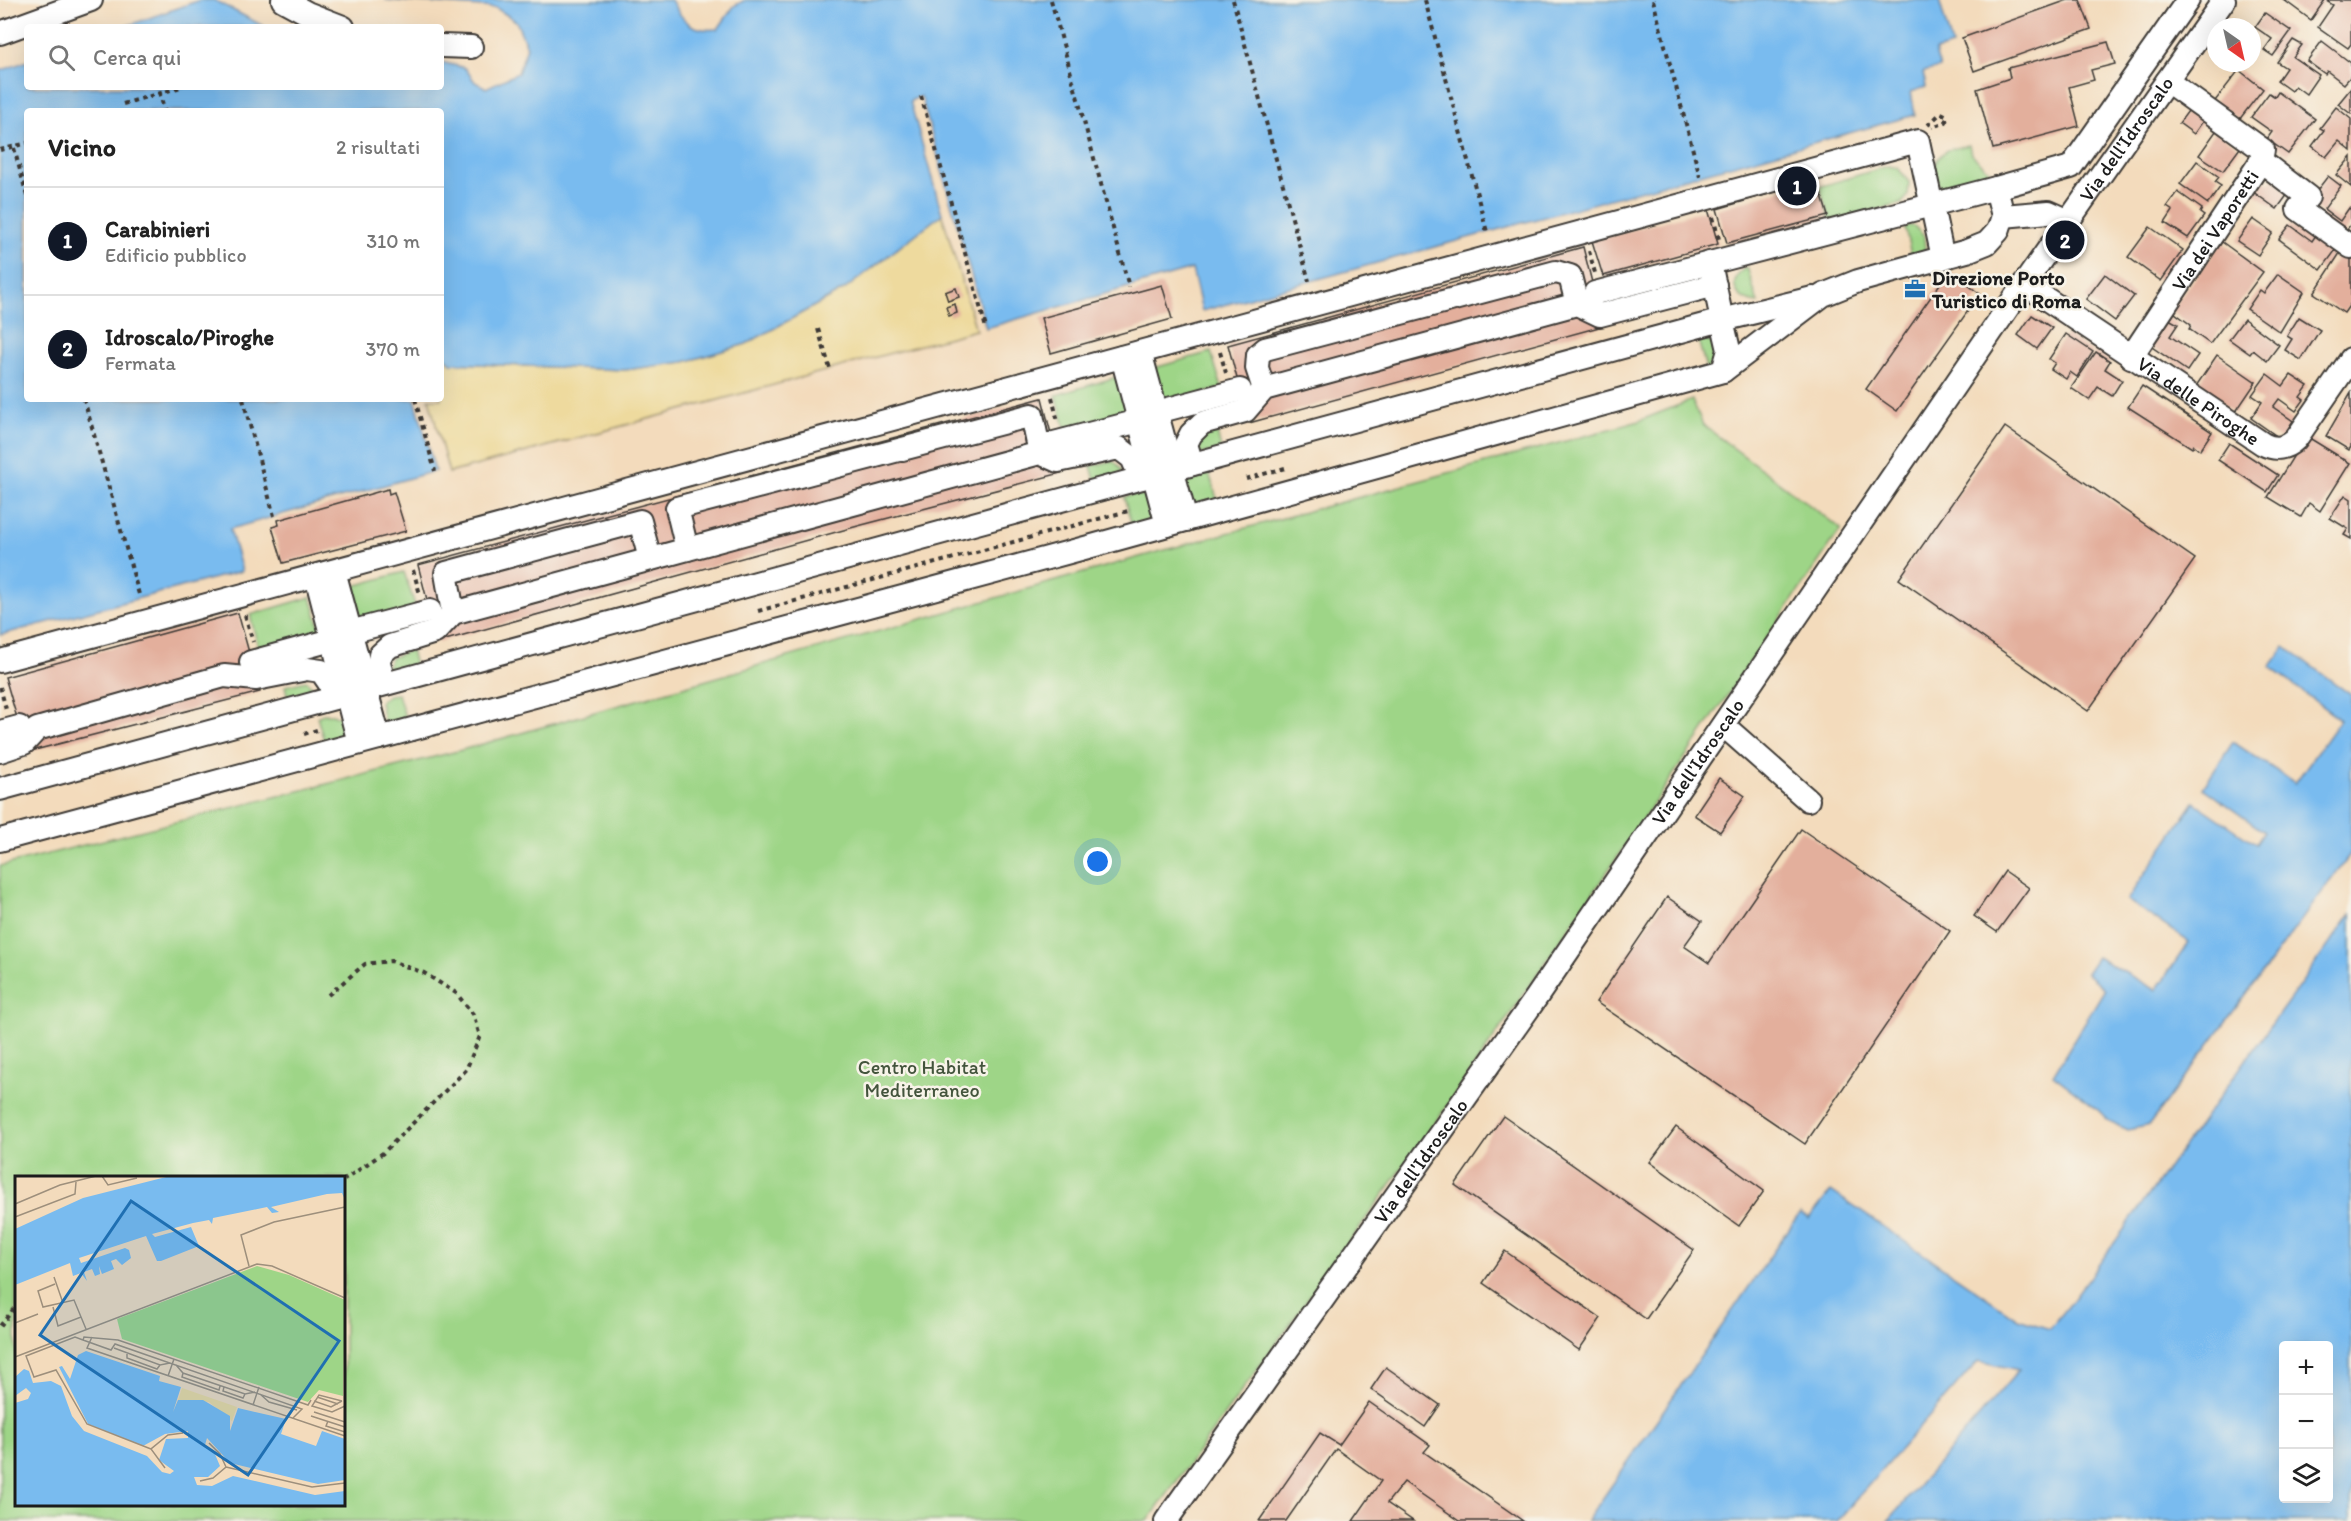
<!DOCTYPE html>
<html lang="it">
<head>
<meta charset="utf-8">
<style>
  :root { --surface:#fff; --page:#f6f6f6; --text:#222; --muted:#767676; --line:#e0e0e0; --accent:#111827 }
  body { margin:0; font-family:Itim,sans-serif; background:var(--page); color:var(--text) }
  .controls { position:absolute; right:18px; bottom:18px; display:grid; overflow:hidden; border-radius:6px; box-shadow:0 6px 24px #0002 }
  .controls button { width:54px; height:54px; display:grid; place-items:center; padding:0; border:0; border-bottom:2px solid var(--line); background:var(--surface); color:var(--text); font:30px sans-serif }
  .compass { position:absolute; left:2207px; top:18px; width:54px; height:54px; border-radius:50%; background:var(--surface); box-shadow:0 6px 24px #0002; rotate:146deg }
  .you { position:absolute; left:1098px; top:862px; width:21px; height:21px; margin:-15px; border:4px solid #fff; border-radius:50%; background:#1a73e8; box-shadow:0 0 0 9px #1a73e833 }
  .badge { display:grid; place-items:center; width:39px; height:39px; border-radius:50%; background:var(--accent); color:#fff; font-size:20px; font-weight:700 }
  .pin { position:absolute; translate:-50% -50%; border:3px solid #fff; box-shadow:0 2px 6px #0006 }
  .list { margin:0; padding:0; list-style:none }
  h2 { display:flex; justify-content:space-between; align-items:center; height:78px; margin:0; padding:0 24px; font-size:26px }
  h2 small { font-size:20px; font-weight:400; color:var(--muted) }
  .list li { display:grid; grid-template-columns:39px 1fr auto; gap:18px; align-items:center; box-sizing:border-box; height:108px; padding:0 24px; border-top:2px solid var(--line) }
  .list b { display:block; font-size:22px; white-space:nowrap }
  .list p { margin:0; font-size:20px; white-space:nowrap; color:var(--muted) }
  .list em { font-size:20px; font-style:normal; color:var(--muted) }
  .icon { flex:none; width:33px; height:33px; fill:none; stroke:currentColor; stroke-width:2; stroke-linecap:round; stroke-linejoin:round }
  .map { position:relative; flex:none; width:2351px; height:1521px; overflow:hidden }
  .search { position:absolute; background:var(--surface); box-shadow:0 6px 24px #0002; left:24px; top:24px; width:420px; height:66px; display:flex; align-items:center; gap:15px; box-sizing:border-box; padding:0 21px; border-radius:6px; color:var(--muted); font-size:22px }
  .panel { position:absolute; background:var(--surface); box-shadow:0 6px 24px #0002; left:24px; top:108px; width:420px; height:294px; border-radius:6px }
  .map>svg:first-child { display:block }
  .green { fill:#9ed587; stroke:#5d7852; stroke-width:1.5; fill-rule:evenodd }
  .sand { fill:#eeda9e; stroke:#857b5d; stroke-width:1.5 }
  .water { fill:#79bbef; stroke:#4a6c86; stroke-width:1.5; fill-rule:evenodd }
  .building { fill:#e3af9c }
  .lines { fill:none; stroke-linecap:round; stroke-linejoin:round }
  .minor-casing { stroke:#3c3934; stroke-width:26 }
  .path { stroke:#3c3934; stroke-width:4; stroke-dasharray:4.5 4.5; stroke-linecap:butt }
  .minor { stroke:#fff; stroke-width:22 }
  .labels { text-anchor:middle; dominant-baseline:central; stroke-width:5; stroke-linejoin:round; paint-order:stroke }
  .street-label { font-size:20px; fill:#1c1c1c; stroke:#f7f3e8 }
  .poi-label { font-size:20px; font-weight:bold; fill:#1c1c1c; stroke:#f7f3e8; text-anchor:start }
  .park-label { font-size:20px; fill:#43543c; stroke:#f7f3e8 }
  .inset-road { fill:none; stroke:#9d8f7c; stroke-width:1.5 }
  .view { fill:#1f6fb2; fill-opacity:0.15; stroke:#1f6fb2; stroke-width:3 }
  .inset-edge { fill:none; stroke:#1c1c1c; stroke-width:3 }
</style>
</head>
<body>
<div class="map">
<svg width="2351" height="1521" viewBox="0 0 2351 1521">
  <rect width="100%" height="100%" fill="#f7f3e8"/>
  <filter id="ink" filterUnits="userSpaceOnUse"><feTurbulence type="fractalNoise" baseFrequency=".0167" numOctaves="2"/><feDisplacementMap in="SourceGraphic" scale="12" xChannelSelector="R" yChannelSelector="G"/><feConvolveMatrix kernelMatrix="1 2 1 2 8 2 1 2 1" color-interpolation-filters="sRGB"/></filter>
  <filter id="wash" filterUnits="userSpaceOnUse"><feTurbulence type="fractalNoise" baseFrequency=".008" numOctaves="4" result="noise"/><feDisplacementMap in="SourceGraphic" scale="24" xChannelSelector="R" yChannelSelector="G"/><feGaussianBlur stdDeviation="1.35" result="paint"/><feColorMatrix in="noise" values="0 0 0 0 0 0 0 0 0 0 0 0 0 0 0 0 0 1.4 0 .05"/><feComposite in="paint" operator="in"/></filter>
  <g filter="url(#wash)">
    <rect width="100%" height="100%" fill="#f3dbbc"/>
    <g class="green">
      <path d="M1969,145L1971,154L1991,172L1982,185C1973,186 1959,192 1950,191C1932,188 1930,163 1942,154C1949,148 1961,147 1969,145Z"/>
      <polygon points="1888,166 1898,168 1909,182 1908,196 1901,204 1831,222 1819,187"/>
      <polygon points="1904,225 1914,226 1924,236 1925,250 1913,262"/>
      <path d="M1747,267L1758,303C1735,301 1725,280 1747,267Z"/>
      <polygon points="1704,339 1714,344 1719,354 1707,372 1698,340"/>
      <polygon points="1211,352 1222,388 1159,406 1150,369"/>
      <polygon points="1117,377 1129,414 1066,431 1056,395"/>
      <path d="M1692,400L1703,425L1841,529L1450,1102L1148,1521H0V866L458,751L1143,556L1636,422ZM16,1178H344V1504H16Z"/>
      <polygon points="1217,432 1221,449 1192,457 1200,436"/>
      <polygon points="1112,461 1118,465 1123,472 1096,484 1091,466"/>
      <polygon points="1209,473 1219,505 1204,509 1190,506 1185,486 1196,476"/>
      <polygon points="1136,494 1150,498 1155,517 1133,530 1124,497"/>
      <polygon points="404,572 416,608 352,626 343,589"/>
      <polygon points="311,597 322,634 259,651 250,615"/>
      <polygon points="411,650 416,669 393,675 386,668 391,658"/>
      <polygon points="306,681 317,691 289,703 285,686"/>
      <polygon points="398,694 408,727 385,726 380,702 388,695"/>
      <polygon points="323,714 333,714 342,719 346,735 344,740 326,748 317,717"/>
    </g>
    <polygon class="sand" points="942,214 976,330 449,473 429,399 441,399 441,352 451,363 625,370 684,362 746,344 845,289"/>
    <g class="water">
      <polygon points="200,0 214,0 265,27 124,27"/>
      <path d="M385,0H671C683,22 692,32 718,29L734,6L745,0H1939L1952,46L1935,51L1940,68L1923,72L1926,87L1911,92L1915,115L1202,311L1192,269L986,328L921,96L910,101L942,214L845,289L746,344L684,362L625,370L451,363L441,352V111H27V399H415L435,471L230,529L242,571L0,635V71L27,61V87H441V62L465,68L475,82L486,88L518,73L527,47L516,21L496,8Z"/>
      <polygon points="2285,647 2351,695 2351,853 2149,1125 2128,1130 2109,1121 2094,1106 2053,1075 2105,989 2086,973 2097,957 2156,990 2189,942 2127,900 2194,802 2256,844 2264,832 2203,788 2233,742 2295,783 2340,720 2270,667"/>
      <path d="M2351,914V1521H1888L2019,1370L1978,1361L1837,1521H1587L1800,1213L1809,1219L1831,1191L2018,1319L2050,1329L2071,1303ZM2284,1346H2328V1498H2284Z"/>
    </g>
    <g id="blocks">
      <g class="building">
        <polygon points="2068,0 2080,0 2091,29 1974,71 1962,38"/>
        <polygon points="2284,0 2325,0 2311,20"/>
        <polygon points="2330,0 2351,0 2351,44 2348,48 2318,27 2333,5 2328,2"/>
        <polygon points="2265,13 2291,31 2273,56 2264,50 2272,39 2255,27"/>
        <polygon points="2293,40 2302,45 2293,57 2319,75 2306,94 2295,86 2291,91 2277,81 2286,68 2277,62"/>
        <polygon points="2322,41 2351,63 2351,76 2344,84 2327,71 2325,74 2307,61"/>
        <polygon points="2108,42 2115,64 2091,70 2094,80 2069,87 2079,126 1993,149 1977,89 2010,78 2008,68"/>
        <polygon points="2239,70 2263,89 2239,120 2215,101"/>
        <polygon points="2351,88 2351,114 2338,104"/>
        <polygon points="2278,92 2315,119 2288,154 2267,139 2272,132 2251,117 2269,93 2275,97"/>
        <polygon points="2336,107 2351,119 2351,151 2339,141 2326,157 2312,146 2324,130 2320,128"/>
        <polygon points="2188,111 2203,121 2194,134 2179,123"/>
        <polygon points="2216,131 2240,148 2223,171 2199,155"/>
        <polygon points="2351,157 2351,187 2336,175"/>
        <polygon points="2197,161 2219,177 2215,182 2221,186 2208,204 2180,184"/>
        <polygon points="2328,176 2341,186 2324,209 2340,221 2349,208 2351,210 2351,224 2341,237 2318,220 2323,213 2308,202"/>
        <polygon points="2262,177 2270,183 2274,178 2288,194 2277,209 2252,191"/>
        <polygon points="1817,180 1828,216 1727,243 1717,209"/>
        <polygon points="2178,192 2202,209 2200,213 2204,216 2188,238 2165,223 2173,211 2167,207"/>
        <polygon points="1708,209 1718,244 1603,276 1592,241"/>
        <polygon points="2253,219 2273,233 2258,255 2237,241"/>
        <polygon points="2290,225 2312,241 2318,232 2338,247 2321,270 2279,239"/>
        <polygon points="2150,227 2183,250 2161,281 2128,257"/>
        <polygon points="2222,242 2263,272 2210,344 2189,329 2191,325 2171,310"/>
        <polygon points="1583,247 1603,326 1249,423 1228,345"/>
        <polygon points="2342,250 2351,256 2351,303 2344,313 2314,293"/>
        <polygon points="1949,271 1980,294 1897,411 1866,389"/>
        <polygon points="2105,274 2134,296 2115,321 2086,299"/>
        <polygon points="2278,274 2304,292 2280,332 2247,309 2260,290 2264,293"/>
        <polygon points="1162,285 1172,319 1051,353 1041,318"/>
        <polygon points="956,288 959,297 948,301 945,292"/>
        <polygon points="955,304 957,313 949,316 946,307"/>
        <polygon points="2032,315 2052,328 2037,349 2018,335"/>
        <polygon points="2299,317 2320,330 2301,360 2285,350 2292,339 2287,336"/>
        <polygon points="2167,318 2178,324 2170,336 2198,355 2187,371 2149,345"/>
        <polygon points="2244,319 2279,345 2267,361 2253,350 2250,354 2229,339"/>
        <polygon points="2066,334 2093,352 2077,377 2070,372 2066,379 2051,369 2055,363 2049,359"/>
        <polygon points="2096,352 2110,361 2105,369 2122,380 2112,396 2098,387 2089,400 2071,388"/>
        <polygon points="2217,355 2256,382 2235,413 2196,386"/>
        <polygon points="2267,374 2283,386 2291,375 2308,386 2300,397 2304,400 2296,411 2279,399 2273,407 2293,421 2281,439 2251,418 2262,402 2252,395"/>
        <polygon points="2142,386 2212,432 2200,450 2194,445 2192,448 2128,407"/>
        <polygon points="2351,393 2351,447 2349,450 2326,436"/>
        <polygon points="1042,398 1061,473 858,526 438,642 418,565"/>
        <polygon points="2005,427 2195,559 2088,711 1899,579"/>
        <polygon points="2306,436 2350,463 2320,511 2309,503 2301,517 2268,497"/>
        <polygon points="2229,443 2278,475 2267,492 2218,460"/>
        <polygon points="388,489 389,494 394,492 406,531 283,563 272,527 279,525 278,520"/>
        <polygon points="2345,495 2351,499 2351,539 2344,535 2348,529 2330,518"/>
        <polygon points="238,613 260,692 27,752 5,677"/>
        <polygon points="1719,778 1745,796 1720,832 1694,815"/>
        <polygon points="1801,829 1950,931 1805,1144 1596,1002 1667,897 1702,921 1684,946 1709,963"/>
        <polygon points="2005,871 2029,888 1997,932 1974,916"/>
        <polygon points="1503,1116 1694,1250 1646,1319 1455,1185"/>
        <polygon points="1676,1127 1764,1191 1739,1226 1650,1162"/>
        <polygon points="1505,1251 1601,1318 1579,1350 1483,1283"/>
        <polygon points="1386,1367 1440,1405 1425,1427 1371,1389"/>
        <polygon points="1369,1402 1430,1445 1424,1452 1523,1521 1460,1521 1404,1482 1387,1503 1413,1521 1353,1521 1381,1481 1336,1449 1286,1521 1259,1521 1320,1433 1339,1445"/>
      </g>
    </g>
  </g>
  <g filter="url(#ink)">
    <use href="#blocks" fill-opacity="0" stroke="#3c3934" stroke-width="1.5"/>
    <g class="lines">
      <defs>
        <g id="minor">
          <polyline points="283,0 307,13 343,27"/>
          <polyline points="0,33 91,0"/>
          <polyline points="441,46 471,47"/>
          <polyline points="2167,81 2263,150 2261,161"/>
          <polyline points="1996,188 2071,167 2188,0"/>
          <polyline points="2003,216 2049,212 2069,221"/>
          <path id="s1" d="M2024,284L2263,444C2275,450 2286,449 2296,439L2351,359"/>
          <polyline points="1595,293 1710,263"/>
          <polyline points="1140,352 1186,520"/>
          <polyline points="1122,357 1167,525"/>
          <path id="s2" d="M2131,357L2261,161L2308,197L2298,209L2351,247"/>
          <polyline points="1723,371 1729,350 1722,320 1813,298"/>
          <polyline points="1264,389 1257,368 1258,355 1265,349 1556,272 1570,276 1577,304"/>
          <polyline points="1157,412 1240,390"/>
          <polyline points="1054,443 1139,421"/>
          <polyline points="1192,464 1186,444 1191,434 1202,423 1245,411 1264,389 1577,304 1600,315 1715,285"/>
          <polyline points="687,549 677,508 1032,415 1040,453"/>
          <polyline points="334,571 379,738"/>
          <polyline points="316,576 359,743"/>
          <polyline points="453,613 446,573 640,521 650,559"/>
          <polyline points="350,632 430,611"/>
          <polyline points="0,661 1918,141 1943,258"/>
          <polyline points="251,662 332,640"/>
          <polyline points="384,684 379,662 380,655 390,646 435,632 453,613 1040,453 1058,461 1119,448 1132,458 1141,478"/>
          <polyline points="1723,725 1808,800"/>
          <polyline points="0,732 19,727"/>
          <polyline points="0,751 24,743 37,729 224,676 256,679 307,669 321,671 330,684 333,698"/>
          <polyline points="0,789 1722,320 1710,263 1996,188 2003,216 1998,231 1987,243 1967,251 1858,281 1823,295 1723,371 1092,546 0,840"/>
          <path id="s3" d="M1166,1521L1536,998L2024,284L2224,0"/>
        </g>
      </defs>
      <use href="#minor" class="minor-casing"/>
      <g class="path">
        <polyline points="1051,0 1129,287"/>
        <polyline points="1233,0 1309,281"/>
        <polyline points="1425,0 1487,232"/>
        <polyline points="1653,0 1700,177"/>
        <polyline points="159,92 165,111"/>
        <polyline points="921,96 986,328"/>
        <polyline points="123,104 181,87"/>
        <polyline points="1928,125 1941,113 1947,116 1946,122 1932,127"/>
        <polyline points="14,148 27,196"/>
        <polyline points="0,150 27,143"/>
        <polyline points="1713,217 1719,239"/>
        <polyline points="1589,251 1595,273"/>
        <polyline points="818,329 831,372"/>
        <polyline points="1220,352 1226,373"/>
        <polyline points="1052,397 1058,422"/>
        <polyline points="84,399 140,598"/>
        <polyline points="243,399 274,516"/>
        <polyline points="415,399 435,471"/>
        <polyline points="1246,479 1285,468"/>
        <polyline points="413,570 420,594"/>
        <polyline points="758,611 1128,511"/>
        <polyline points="245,615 253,642"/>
        <polyline points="0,687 6,709"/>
        <polyline points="304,734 320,729"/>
        <polyline points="328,995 365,964 391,961 424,973 456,993 473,1014 480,1036 466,1070 383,1153 344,1180"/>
        <polyline points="0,1326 16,1306"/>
      </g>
      <use href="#minor" class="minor"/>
    </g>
  </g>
  <defs>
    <symbol id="office-bare" viewBox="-9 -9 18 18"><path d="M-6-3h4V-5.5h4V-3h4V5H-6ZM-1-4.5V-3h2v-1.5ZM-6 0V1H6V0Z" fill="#1f6fb2" stroke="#f7f3e8" stroke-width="2.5" paint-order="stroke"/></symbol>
  </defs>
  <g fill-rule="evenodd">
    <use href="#office-bare" x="1900" y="274" width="30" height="30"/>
  </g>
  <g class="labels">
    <g class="street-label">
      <text stroke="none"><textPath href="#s3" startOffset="1683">Via dell'Idroscalo</textPath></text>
      <text stroke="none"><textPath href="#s2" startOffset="152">Via dei Vaporetti</textPath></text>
      <text stroke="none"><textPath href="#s1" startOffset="210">Via delle Piroghe</textPath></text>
      <text stroke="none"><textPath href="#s3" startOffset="927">Via dell'Idroscalo</textPath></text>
      <text stroke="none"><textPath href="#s3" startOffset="441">Via dell'Idroscalo</textPath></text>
    </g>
    <g class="poi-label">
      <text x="1932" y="278">Direzione Porto<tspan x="1932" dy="23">Turistico di Roma</tspan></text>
    </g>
    <g class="park-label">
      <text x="922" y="1067">Centro Habitat<tspan x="922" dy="23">Mediterraneo</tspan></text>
    </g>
  </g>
  <g transform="translate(15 1176)">
    <rect width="330" height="330" fill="#f3dbbc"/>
    <path d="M242,90L274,99L330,124L328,220L304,214L293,226L107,163L102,143Z" fill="#9ed587"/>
    <path d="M167,212L222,231L217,245L194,226L163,224Z" fill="#eeda9e"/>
    <path d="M155,0H330V24L327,17L312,18L256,31L264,36L257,37L252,31L198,42L197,48L194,44L178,47L137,58L140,61L176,51L184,70L146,85H142L131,60L64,82L66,87L110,72L114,74L116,82L107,89L101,83L96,85L99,93L87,98L84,90L85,98L80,100L77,93L69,96L72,105L66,97L58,100L55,87L0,109V53L68,22ZM71,175L145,200L144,205L166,211L158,236L163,224H188L215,240V255L223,232L271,243L266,258L301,270L307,255L330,263V304L303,308L215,287L192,262L190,269L199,276L205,290L193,301H179L182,309L197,310L218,300L300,319L330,315V330H0V227L13,223L16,217L11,212L0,220V201L9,193L14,195L18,207L36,205L46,210L57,240L69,255L132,280L147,296L155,298L159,295L144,284L151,263L173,262V255L150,258L128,270L73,248L44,191L47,190L55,203L63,179Z" fill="#79bbef"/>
    <path class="inset-road" d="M87,0L93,9L122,2M0,28L45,9L81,0M0,41L60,18L61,6M234,90L226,59L259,46L330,31M39,101L48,127M40,108L23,115L28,131L59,124L71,153M38,131L43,150L66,141M0,147L23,138M77,161L72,172L330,260M68,164L60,161L11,180L19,201L41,194L72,248L136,273M99,172L145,189L155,187M112,178V182L142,193L145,189M0,181L242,88L257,90L330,122M161,189L168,197L230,218L240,216M168,197L167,201L204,214L205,210M153,200L159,183M209,211L208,215L228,222L230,218M245,218L254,226L282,234M302,221L323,228M299,225L316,231L327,225M327,225L304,219L297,230L317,236L330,230M238,229L244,211M299,236L330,246M296,240L330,251M278,242L287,233L100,168L96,174L68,164L69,161L103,164L293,229L296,224M313,245L311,250L330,256M211,291L297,311L330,307M150,292L136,273L153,259L168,257M185,305L198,302L211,291L205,278L194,267"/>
    <path class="view" d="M116,25L324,165L233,299L25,159Z"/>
    <rect width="330" height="330" class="inset-edge"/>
  </g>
</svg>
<div class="controls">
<button>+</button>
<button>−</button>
<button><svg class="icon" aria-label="layers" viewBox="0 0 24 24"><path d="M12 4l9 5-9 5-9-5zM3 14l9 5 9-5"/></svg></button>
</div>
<svg class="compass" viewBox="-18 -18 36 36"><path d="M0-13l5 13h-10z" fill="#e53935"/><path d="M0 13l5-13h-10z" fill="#767676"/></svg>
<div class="you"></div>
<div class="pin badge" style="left:1797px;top:186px">1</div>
<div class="pin badge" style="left:2065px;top:240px">2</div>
<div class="search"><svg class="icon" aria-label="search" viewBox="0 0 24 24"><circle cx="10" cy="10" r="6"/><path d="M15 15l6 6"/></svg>Cerca qui</div>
<section class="panel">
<h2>Vicino<small>2 risultati</small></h2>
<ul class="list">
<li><span class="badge">1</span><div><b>Carabinieri</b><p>Edificio pubblico</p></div><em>310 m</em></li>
<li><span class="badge">2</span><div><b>Idroscalo/Piroghe</b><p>Fermata</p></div><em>370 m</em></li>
</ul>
</section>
</div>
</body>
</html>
